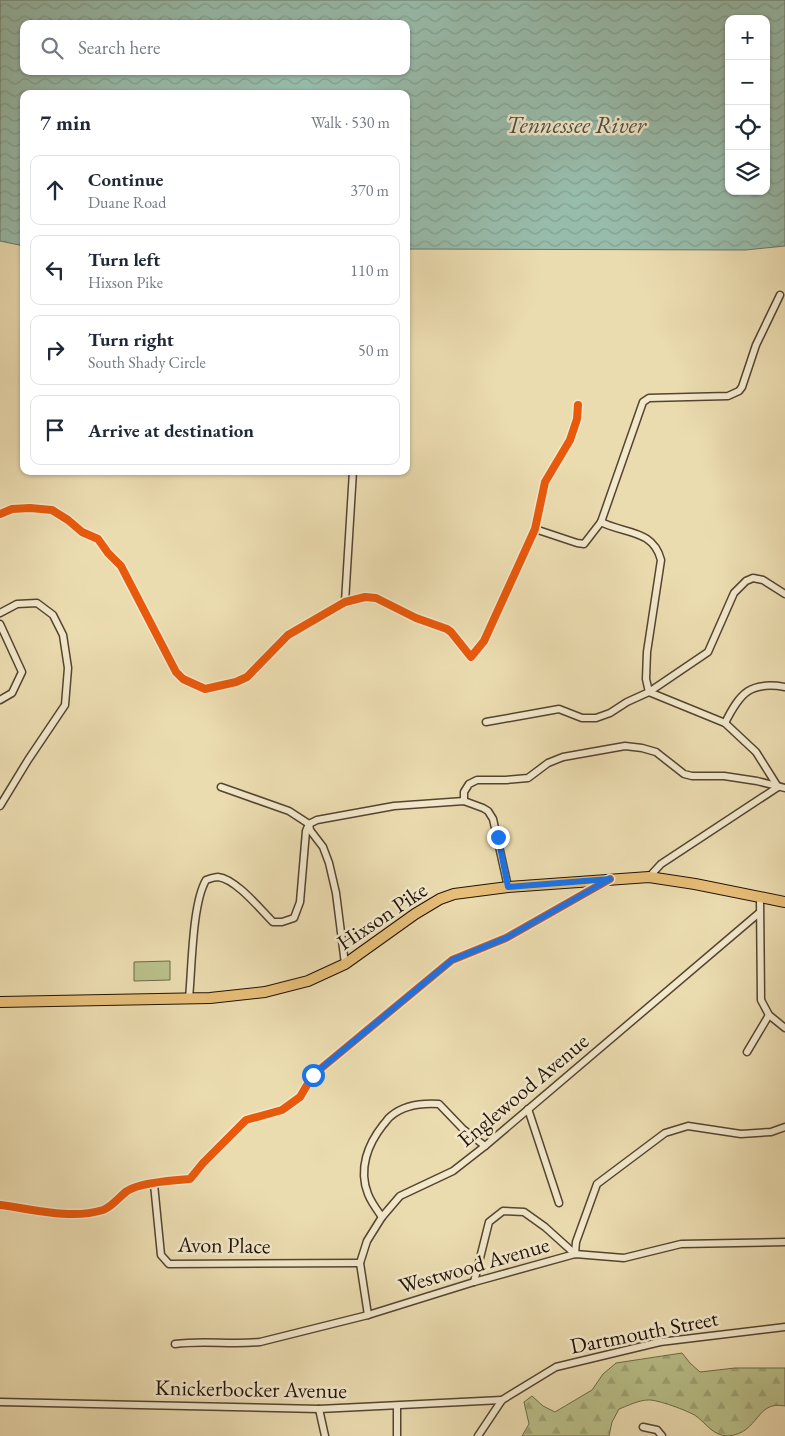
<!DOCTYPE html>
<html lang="en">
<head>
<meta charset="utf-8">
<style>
  :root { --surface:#fff; --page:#f6f6f7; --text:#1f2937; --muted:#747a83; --line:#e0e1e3 }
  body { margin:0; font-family:"EB Garamond",serif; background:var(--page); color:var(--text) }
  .controls { position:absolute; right:15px; top:15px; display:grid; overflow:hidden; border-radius:10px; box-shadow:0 1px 4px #0004 }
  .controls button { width:45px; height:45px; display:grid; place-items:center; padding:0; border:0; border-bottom:1px solid var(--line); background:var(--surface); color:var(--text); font:25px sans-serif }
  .stop { position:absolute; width:15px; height:15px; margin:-11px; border:4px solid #1a73e8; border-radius:50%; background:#fff }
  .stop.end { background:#1a73e8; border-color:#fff; box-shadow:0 1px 5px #0008 }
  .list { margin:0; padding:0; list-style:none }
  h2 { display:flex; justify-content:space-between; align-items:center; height:65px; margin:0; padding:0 20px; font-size:21px }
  h2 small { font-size:16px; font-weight:400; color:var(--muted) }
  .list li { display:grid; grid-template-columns:32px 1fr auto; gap:15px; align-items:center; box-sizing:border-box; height:70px; margin:0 10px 10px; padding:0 10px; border:1px solid var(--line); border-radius:10px }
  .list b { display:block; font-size:19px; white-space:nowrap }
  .list p { margin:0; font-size:16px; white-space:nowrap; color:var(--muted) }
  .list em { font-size:16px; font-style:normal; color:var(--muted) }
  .icon { flex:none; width:28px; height:28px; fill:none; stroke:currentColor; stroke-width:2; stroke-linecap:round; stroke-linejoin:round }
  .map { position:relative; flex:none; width:785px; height:1436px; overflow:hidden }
  .search { position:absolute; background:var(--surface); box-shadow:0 1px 4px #0004; left:20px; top:20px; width:390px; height:55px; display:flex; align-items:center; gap:12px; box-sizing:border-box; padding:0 18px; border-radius:10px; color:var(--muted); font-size:19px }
  .panel { position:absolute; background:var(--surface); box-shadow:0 1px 4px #0004; left:20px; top:90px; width:390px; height:385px; border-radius:10px }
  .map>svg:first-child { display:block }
  .forest { fill:url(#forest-firs); stroke:#6d6948 }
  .pitch { fill:#b9c08a; stroke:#6d6948 }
  .water { fill:url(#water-waves); stroke:#687869; fill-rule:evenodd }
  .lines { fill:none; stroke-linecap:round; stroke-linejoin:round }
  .street-casing { stroke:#544430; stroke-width:9 }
  .primary-casing { stroke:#211206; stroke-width:12 }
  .street { stroke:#f2e8cc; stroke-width:6 }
  .primary { stroke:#e6be78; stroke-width:10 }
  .cycleway-casing { stroke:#f2e8cc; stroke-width:11 }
  .cycleway { stroke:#e8590c; stroke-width:8 }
  .route { stroke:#1a73e8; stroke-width:6 }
  .labels { text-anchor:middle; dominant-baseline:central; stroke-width:5; stroke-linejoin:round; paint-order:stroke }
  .street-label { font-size:22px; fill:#211206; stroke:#f2e8cc }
  .water-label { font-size:24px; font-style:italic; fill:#4b4e40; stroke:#f2e8cc }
</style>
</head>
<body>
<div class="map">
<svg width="785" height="1436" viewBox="0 0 785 1436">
  <defs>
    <pattern id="forest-firs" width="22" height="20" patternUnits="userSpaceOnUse" patternTransform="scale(1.25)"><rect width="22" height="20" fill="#b9c08a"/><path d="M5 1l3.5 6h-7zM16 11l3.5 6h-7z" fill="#9fa476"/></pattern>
    <pattern id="water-waves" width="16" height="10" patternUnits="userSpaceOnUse" patternTransform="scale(1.25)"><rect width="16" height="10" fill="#98bcab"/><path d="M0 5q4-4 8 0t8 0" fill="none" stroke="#83a192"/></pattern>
  </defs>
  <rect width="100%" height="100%" fill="#ebdcb0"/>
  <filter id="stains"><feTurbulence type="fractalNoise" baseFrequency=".004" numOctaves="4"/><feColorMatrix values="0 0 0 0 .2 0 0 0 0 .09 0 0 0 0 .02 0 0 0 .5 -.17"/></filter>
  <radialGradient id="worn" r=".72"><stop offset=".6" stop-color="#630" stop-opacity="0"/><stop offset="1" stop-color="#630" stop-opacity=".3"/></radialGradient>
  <path class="forest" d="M682,1353L690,1363L700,1372L735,1368H785V1406C755,1400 760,1433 728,1436C713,1436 706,1423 696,1416C689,1411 656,1399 648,1400C639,1400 627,1406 619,1409L612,1422L609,1436H522L529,1424L524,1402L532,1396L543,1406L555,1412L592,1390L603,1374L616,1363Z"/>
  <polygon class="pitch" points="170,961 170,980 134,981 134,962"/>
  <path class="water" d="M0,0H785V246L745,250L406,249V94H24V246L0,241ZM729,19H766V191H729ZM24,24H406V71H24Z"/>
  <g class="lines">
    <defs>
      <g id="street">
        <polyline points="0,514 12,509 30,508 52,510 68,520 82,532 98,539 108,553 121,566 176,672 183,679 205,689 236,682 247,677 288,635 345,602 365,597 376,598 416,618 447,629 451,632 471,657 484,641 535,529 545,482 570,440 577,419 578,405"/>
        <path d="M601,522C624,534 653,529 661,560L647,652L646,679L649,692"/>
        <polyline points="535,529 577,543 584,544 601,522 643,402 649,398 728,396 739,391 742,387 756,345 780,295"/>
        <polyline points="345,602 353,471"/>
        <polyline points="0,613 17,604 37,603 53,615 63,635 68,668 65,705 28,760 0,806"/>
        <polyline points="0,624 22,672 12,693 0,700"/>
        <polyline points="649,692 725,723 756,752 778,787"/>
        <polyline points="486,722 559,709 582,718 596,718 610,713 627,702 649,692 708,652 734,593 746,581 753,578 763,580 785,594"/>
        <path d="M725,723C740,693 750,681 785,687"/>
        <polyline points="221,787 289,811 309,824 310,830 323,847 329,863 336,893 345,964"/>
        <polyline points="464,801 464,792 469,784 477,780 506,780 528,778 548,763 563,757 625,746 642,748 656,752 684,774 692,776 724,776 757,781 785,788"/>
        <polyline points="649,877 661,864 778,787"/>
        <polyline points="760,898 761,1000 769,1015 785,1028"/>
        <path d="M189,998C192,968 192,904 206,880C209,879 214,877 218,877C236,879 260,909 273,922H282L294,918L300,902L306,831L309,824L317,820L394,806L464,801L483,808L488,811L493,819L508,887"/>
        <polyline points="747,1052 769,1015"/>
        <polyline points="528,1109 559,1203"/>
        <polyline points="154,1184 161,1255 169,1264 360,1263"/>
        <path d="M0,1205C32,1209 70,1220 103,1210C112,1207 119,1197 127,1191C139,1183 175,1180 190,1179L203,1163L246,1120L282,1110L300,1097L313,1075L452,960L506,938L606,882"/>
        <path d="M382,1217C377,1210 371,1202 368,1194C358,1169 368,1144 383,1125C386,1122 388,1118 391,1116C404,1105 423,1103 439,1104L463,1129L485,1146"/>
        <polyline points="575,1254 576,1242 597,1184 665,1133 688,1126 741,1134 771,1132 785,1127"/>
        <polyline points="474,1282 489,1222 503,1211 524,1212 545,1227 575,1254"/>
        <polyline points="368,1315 360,1263 367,1241 382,1217 400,1196 453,1171 485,1146 759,913"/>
        <path d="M175,1344C203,1340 231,1345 260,1342L368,1315L474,1282L575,1254L624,1258L681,1244L785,1242"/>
        <polyline points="0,1402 319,1409 502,1400"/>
        <polyline points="397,1406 397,1436"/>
        <polyline points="319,1409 325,1436"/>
        <polyline points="643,1427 657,1430 662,1436"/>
        <polyline points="478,1436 502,1400 556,1367 660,1342 785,1327"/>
      </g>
      <polyline id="primary" points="0,1002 210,998 265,992 308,981 345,964 415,914 440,899 454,894 508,887 649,877 695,884 785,902"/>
    </defs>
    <use href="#street" class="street-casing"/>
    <use href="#primary" class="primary-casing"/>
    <use href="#street" class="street"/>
    <use href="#primary" class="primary"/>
    <defs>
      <g id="cycleway">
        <polyline points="0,514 12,509 30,508 52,510 68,520 82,532 98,539 108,553 121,566 176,672 183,679 205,689 236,682 247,677 288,635 345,602 365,597 376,598 416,618 447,629 451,632 471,657 484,641 535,529 545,482 570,440 577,419 578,405"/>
        <path d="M0,1205C32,1209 70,1220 103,1210C112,1207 119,1197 127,1191C139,1183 175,1180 190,1179L203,1163L246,1120L282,1110L300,1097L313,1075L452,960L506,938L610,879"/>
      </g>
    </defs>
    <use href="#cycleway" class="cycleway-casing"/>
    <use href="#cycleway" class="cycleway"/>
  </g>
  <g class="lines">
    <polyline class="route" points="313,1075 452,960 506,938 610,879 508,887 498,837"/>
  </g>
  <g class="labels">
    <g class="street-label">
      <text transform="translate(382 916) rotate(-34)">Hixson Pike</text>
      <text transform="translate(523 1090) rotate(-40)">Englewood Avenue</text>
      <text transform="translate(224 1245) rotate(1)">Avon Place</text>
      <text transform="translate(474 1265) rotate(-16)">Westwood Avenue</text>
      <text transform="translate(644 1332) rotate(-11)">Dartmouth Street</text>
      <text transform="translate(251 1389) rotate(1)">Knickerbocker Avenue</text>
    </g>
    <g class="water-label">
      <text x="576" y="124">Tennessee River</text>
    </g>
  </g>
  <rect width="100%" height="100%" filter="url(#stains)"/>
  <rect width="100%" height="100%" fill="url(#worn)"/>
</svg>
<div class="controls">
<button>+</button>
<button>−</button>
<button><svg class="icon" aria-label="locate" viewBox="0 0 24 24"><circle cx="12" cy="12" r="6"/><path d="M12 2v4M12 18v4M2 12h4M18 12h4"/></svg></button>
<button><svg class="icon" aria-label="layers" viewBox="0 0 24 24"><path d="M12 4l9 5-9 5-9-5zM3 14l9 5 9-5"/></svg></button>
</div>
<div class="stop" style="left:313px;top:1075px"></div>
<div class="stop end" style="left:498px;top:837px"></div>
<div class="search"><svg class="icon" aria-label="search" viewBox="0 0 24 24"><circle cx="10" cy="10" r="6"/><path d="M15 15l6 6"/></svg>Search here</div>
<section class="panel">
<h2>7 min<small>Walk · 530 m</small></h2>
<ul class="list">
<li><svg class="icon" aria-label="ahead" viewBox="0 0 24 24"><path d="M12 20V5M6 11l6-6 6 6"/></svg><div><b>Continue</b><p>Duane Road</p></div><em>370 m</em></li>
<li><svg class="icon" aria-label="left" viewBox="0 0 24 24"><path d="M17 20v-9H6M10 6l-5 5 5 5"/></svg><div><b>Turn left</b><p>Hixson Pike</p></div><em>110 m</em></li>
<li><svg class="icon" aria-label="right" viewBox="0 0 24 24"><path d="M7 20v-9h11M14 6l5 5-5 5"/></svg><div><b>Turn right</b><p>South Shady Circle</p></div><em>50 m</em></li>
<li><svg class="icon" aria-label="arrive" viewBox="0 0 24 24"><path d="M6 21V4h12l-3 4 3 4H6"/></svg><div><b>Arrive at destination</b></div></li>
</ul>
</section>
</div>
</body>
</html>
